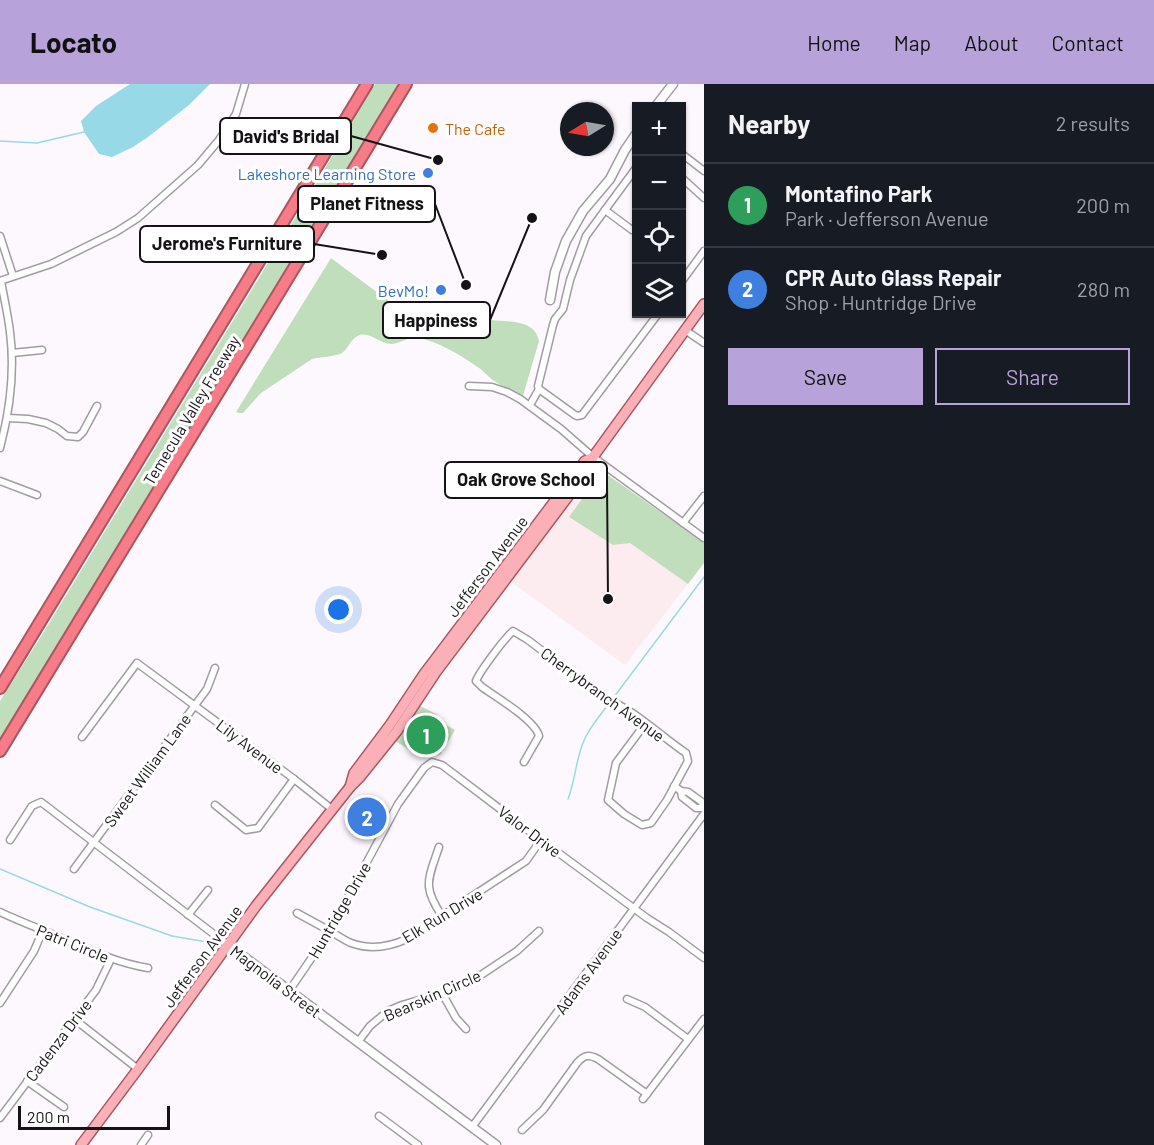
<!DOCTYPE html>
<html lang="en">
<head>
<meta charset="utf-8">
<style>
  :root { --surface:#171b24; --page:#242831; --text:#f1f3f6; --muted:#9ea1a6; --line:#363941; --accent:#b7a2d9 }
  body { margin:0; font-family:Barlow,sans-serif; background:var(--page); color:var(--text) }
  .controls { position:absolute; right:18px; top:18px; display:grid; overflow:hidden; border-radius:0px; box-shadow:0 2px 4px #0004 }
  .controls button { width:54px; height:54px; display:grid; place-items:center; padding:0; border:0; border-bottom:2px solid var(--line); background:var(--surface); color:var(--text); font:30px sans-serif }
  .compass { position:absolute; left:560px; top:18px; width:54px; height:54px; border-radius:50%; background:var(--surface); box-shadow:0 2px 4px #0004; rotate:259deg }
  .scale { position:absolute; left:18px; bottom:15px; width:152px; box-sizing:border-box; padding-left:6px; border:3px solid #161316; border-top:0; font-size:16px; line-height:21px; white-space:nowrap; color:#161316; -webkit-text-stroke:4px #fff; paint-order:stroke }
  .you { position:absolute; left:339px; top:526px; width:21px; height:21px; margin:-15px; border:4px solid #fff; border-radius:50%; background:#1a73e8; box-shadow:0 0 0 9px #1a73e833 }
  .badge { display:grid; place-items:center; width:39px; height:39px; border-radius:50%; background:var(--accent); color:#fff; font-size:20px; font-weight:700 }
  .pin { position:absolute; translate:-50% -50%; border:3px solid #fff; box-shadow:0 2px 6px #0006 }
  .list { margin:0; padding:0; list-style:none }
  h2 { display:flex; justify-content:space-between; align-items:center; height:78px; margin:0; padding:0 24px; font-size:26px }
  h2 small { font-size:20px; font-weight:400; color:var(--muted) }
  .list li { display:grid; grid-template-columns:39px 1fr auto; gap:18px; align-items:center; box-sizing:border-box; height:84px; padding:0 24px; border-top:2px solid var(--line) }
  .list b { display:block; font-size:22px; white-space:nowrap }
  .list p { margin:0; font-size:20px; white-space:nowrap; color:var(--muted) }
  .list em { font-size:20px; font-style:normal; color:var(--muted) }
  .actions { display:flex; gap:12px; padding:18px 24px }
  .actions a { flex:1; padding:14px 0; border:2px solid var(--accent); border-radius:0px; text-align:center; font-size:21px; color:var(--accent) }
  .actions .main { background:var(--accent); color:#111 }
  .icon { flex:none; width:33px; height:33px; fill:none; stroke:currentColor; stroke-width:2; stroke-linecap:round; stroke-linejoin:round }
  .map { position:relative; flex:none; width:704px; height:1061px; overflow:hidden }
  header { display:flex; align-items:center; gap:36px; box-sizing:border-box; height:84px; padding:0 30px; background:var(--accent); color:#111 }
  header strong { font-size:28px }
  nav { display:flex; gap:33px; margin-inline-start:auto; font-size:21px }
  main { display:flex }
  aside { flex:1; background:var(--surface) }
  .map>svg:first-child { display:block }
  .education { fill:#fcecef }
  .green { fill:#c1debc }
  .water { fill:#98d9e7 }
  .lines { fill:none; stroke-linecap:round; stroke-linejoin:round }
  .stream { stroke:#98d9e7; stroke-width:1.5 }
  .street-casing { stroke:#a29ba4; stroke-width:9 }
  .secondary-casing { stroke:#a29ba4; stroke-width:11 }
  .primary-casing { stroke:#a95760; stroke-width:12 }
  .highway-casing { stroke:#a95760; stroke-width:14 }
  .street { stroke:#fff; stroke-width:6 }
  .secondary { stroke:#fff; stroke-width:8 }
  .primary { stroke:#fbb0b8; stroke-width:9 }
  .highway { stroke:#f87c88; stroke-width:10 }
  .food-dot { fill:#e8710a; stroke:#fff; stroke-width:2 }
  .shop-dot { fill:#3f7fe0; stroke:#fff; stroke-width:2 }
  .labels { text-anchor:middle; dominant-baseline:central; stroke-width:6; stroke-linejoin:round; paint-order:stroke }
  .food-label { font-size:16px; fill:#c56008; stroke:#fff; text-anchor:start }
  .shop-label { font-size:16px; fill:#366cbe; stroke:#fff; text-anchor:end }
  .street-label { font-size:16px; fill:#161316; stroke:#fff }
  .leader { fill:none; stroke:#161316; stroke-width:2 }
  .callout-dot { fill:#161316; stroke:#fff; stroke-width:2 }
  .callout { fill:#fff; stroke:#161316; stroke-width:2 }
  .callout-label { font-size:18px; text-anchor:middle; font-weight:bold; fill:#161316 }
</style>
</head>
<body>
<header>
<strong>Locato</strong>
<nav><a>Home</a><a>Map</a><a>About</a><a>Contact</a></nav>
</header>
<main>
<div class="map">
<svg width="704" height="1061" viewBox="0 0 704 1061">
  <rect width="100%" height="100%" fill="#fdf8fe"/>
  <polygon class="education" points="591,387 602,387 704,459 704,479 625,581 510,497"/>
  <g class="green">
    <polygon points="375,0 399,0 326,124 0,656 0,617 42,551 293,138"/>
    <path d="M331,174L417,238L481,246L491,236C509,238 535,235 539,257L523,312C514,307 503,303 494,297C487,292 483,286 476,282C459,270 437,257 418,254C408,252 400,260 391,260C380,260 371,248 360,251C350,254 348,267 340,270C331,273 321,273 312,275L261,309L243,329H239L236,328Z"/>
    <polygon points="602,387 704,459 704,479 688,500 630,459 613,461 569,433"/>
    <polygon points="420,622 438,631 436,635 455,646 440,671 431,670 424,674 395,657"/>
  </g>
  <polygon class="water" points="130,0 210,0 189,21 148,53 133,63 112,73 99,70 84,48 81,37 96,22"/>
  <g class="lines">
    <g class="stream">
      <polyline points="0,57 37,59 84,48"/>
      <polyline points="614,613 704,493"/>
      <path d="M568,715C575,697 576,676 583,659C588,645 599,633 607,622"/>
      <polyline points="0,785 90,823 172,852 207,858"/>
    </g>
    <defs>
      <g id="street">
        <polyline points="682,70 704,87"/>
        <polyline points="682,94 704,114"/>
        <polyline points="605,126 586,152 570,196 563,225 555,235 553,241 538,302 539,305 575,331 577,332 582,331 658,230"/>
        <polyline points="632,146 605,126 636,84"/>
        <polyline points="0,152 13,192"/>
        <polyline points="0,197 51,180 116,148 138,134 198,81 219,56 236,30 245,0"/>
        <polyline points="682,197 704,167"/>
        <polyline points="685,246 704,259"/>
        <polyline points="12,269 42,266"/>
        <polyline points="469,302 492,303 507,308 520,315 561,345 593,373 704,454"/>
        <polyline points="530,321 539,305"/>
        <polyline points="8,334 28,335 46,339 58,345 67,352 78,353 83,348 97,322"/>
        <path d="M0,364C10,326 15,287 10,248C8,231 4,214 1,197"/>
        <polyline points="0,397 37,411"/>
        <polyline points="683,439 704,412"/>
        <polyline points="82,653 137,579 294,695 333,726"/>
        <path d="M524,678L539,652C535,636 496,613 482,603L476,597C480,587 504,555 513,547L528,556L606,615C632,624 662,653 686,669L688,677L667,716L651,739L642,741L624,730L608,716L616,679L645,640"/>
        <polyline points="674,702 681,707 688,708 702,718 703,724"/>
        <polyline points="681,707 682,713 696,724 704,724"/>
        <polyline points="215,721 246,746 258,744 294,695"/>
        <polyline points="10,756 32,722 41,718 228,861"/>
        <path d="M439,763C428,796 422,802 442,832"/>
        <polyline points="74,785 207,605 215,584"/>
        <path d="M0,828C21,838 43,846 64,855C92,867 118,879 148,884"/>
        <path d="M297,829C308,835 319,841 330,847C337,851 344,856 351,859C384,871 417,853 442,832L526,777L541,756"/>
        <polyline points="188,831 208,806"/>
        <polyline points="289,907 330,847 398,720 424,684 432,678 442,681 541,756 647,834 669,848 704,874"/>
        <polyline points="442,909 456,934 466,945"/>
        <polyline points="627,915 645,923 688,955"/>
        <polyline points="0,919 34,867 43,846"/>
        <polyline points="74,935 138,985"/>
        <polyline points="358,958 370,942 388,927 402,921 442,909 472,897 517,867 539,847"/>
        <polyline points="27,997 64,1023"/>
        <polyline points="643,1015 704,935"/>
        <polyline points="379,1032 418,1061"/>
        <polyline points="0,1034 96,906 111,875"/>
        <polyline points="472,1043 704,730"/>
        <path d="M522,1046L543,1026L577,979C584,971 589,970 598,975L647,1010"/>
        <polyline points="141,1061 148,1051"/>
      </g>
      <g id="secondary">
        <polyline points="656,22 673,0"/>
        <polyline points="550,216 555,188 566,157 583,127 610,95 625,66 636,50"/>
        <polyline points="228,861 496,1061"/>
      </g>
      <g id="primary">
        <polyline points="350,703 354,689 390,641 424,590 585,377 593,373"/>
        <polyline points="81,1061 138,985 256,822 350,703 360,693 397,647 436,588 591,382 593,373 704,220"/>
      </g>
      <g id="highway">
        <polyline points="0,604 367,0"/>
        <polyline points="0,667 406,0"/>
      </g>
    </defs>
    <use href="#street" class="street-casing"/>
    <use href="#secondary" class="secondary-casing"/>
    <use href="#primary" class="primary-casing"/>
    <use href="#highway" class="highway-casing"/>
    <use href="#street" class="street"/>
    <use href="#secondary" class="secondary"/>
    <use href="#primary" class="primary"/>
    <use href="#highway" class="highway"/>
  </g>
  <circle class="food-dot" cx="433" cy="44" r="6"/>
  <g class="shop-dot">
    <circle cx="428" cy="89" r="6"/>
    <circle cx="441" cy="206" r="6"/>
  </g>
  <g class="labels">
    <g class="food-label">
      <text x="445" y="44">The Cafe</text>
    </g>
    <g class="shop-label">
      <text x="416" y="89">Lakeshore Learning Store</text>
      <text x="429" y="206">BevMo!</text>
    </g>
    <g class="street-label">
      <text transform="translate(191 326) rotate(-59)">Temecula Valley Freeway</text>
      <text transform="translate(487 482) rotate(-53)">Jefferson Avenue</text>
      <text transform="translate(603 610) rotate(36)">Cherrybranch Avenue</text>
      <text transform="translate(250 662) rotate(37)">Lily Avenue</text>
      <text transform="translate(147 686) rotate(-54)">Sweet William Lane</text>
      <text transform="translate(530 747) rotate(37)">Valor Drive</text>
      <text transform="translate(339 826) rotate(-60)">Huntridge Drive</text>
      <text transform="translate(442 831) rotate(-31)">Elk Run Drive</text>
      <text transform="translate(73 859) rotate(22)">Patri Circle</text>
      <text transform="translate(202 872) rotate(-54)">Jefferson Avenue</text>
      <text transform="translate(588 887) rotate(-54)">Adams Avenue</text>
      <text transform="translate(276 897) rotate(37)">Magnolia Street</text>
      <text transform="translate(432 911) rotate(-24)">Bearskin Circle</text>
      <text transform="translate(58 956) rotate(-53)">Cadenza Drive</text>
    </g>
  </g>
  <path class="leader" d="M438 76L351 52M466 201L435 120M382 171L314 160M532 134L490 236M608 515L607 396"/>
  <g class="callout-dot">
    <circle cx="438" cy="76" r="6"/>
    <circle cx="466" cy="201" r="6"/>
    <circle cx="382" cy="171" r="6"/>
    <circle cx="532" cy="134" r="6"/>
    <circle cx="608" cy="515" r="6"/>
  </g>
  <g class="callout">
    <rect x="220" y="34" width="131" height="36" rx="6"/>
    <rect x="298" y="102" width="137" height="36" rx="6"/>
    <rect x="140" y="142" width="174" height="36" rx="6"/>
    <rect x="383" y="218" width="107" height="36" rx="6"/>
    <rect x="445" y="378" width="162" height="36" rx="6"/>
  </g>
  <g class="callout-label">
    <text x="286" y="59">David's Bridal</text>
    <text x="367" y="126">Planet Fitness</text>
    <text x="227" y="166">Jerome's Furniture</text>
    <text x="436" y="243">Happiness</text>
    <text x="526" y="402">Oak Grove School</text>
  </g>
</svg>
<div class="controls">
<button>+</button>
<button>−</button>
<button><svg class="icon" aria-label="locate" viewBox="0 0 24 24"><circle cx="12" cy="12" r="6"/><path d="M12 2v4M12 18v4M2 12h4M18 12h4"/></svg></button>
<button><svg class="icon" aria-label="layers" viewBox="0 0 24 24"><path d="M12 4l9 5-9 5-9-5zM3 14l9 5 9-5"/></svg></button>
</div>
<svg class="compass" viewBox="-18 -18 36 36"><path d="M0-13l5 13h-10z" fill="#e53935"/><path d="M0 13l5-13h-10z" fill="#9ea1a6"/></svg>
<div class="scale">200 m</div>
<div class="you"></div>
<div class="pin badge" style="left:426px;top:651px;background:#2e9e5b">1</div>
<div class="pin badge" style="left:367px;top:733px;background:#3f7fe0">2</div>
</div>
<aside>
<h2>Nearby<small>2 results</small></h2>
<ul class="list">
<li><span class="badge" style="background:#2e9e5b">1</span><div><b>Montafino Park</b><p>Park · Jefferson Avenue</p></div><em>200 m</em></li>
<li><span class="badge" style="background:#3f7fe0">2</span><div><b>CPR Auto Glass Repair</b><p>Shop · Huntridge Drive</p></div><em>280 m</em></li>
</ul>
<div class="actions"><a class="main">Save</a><a>Share</a></div>
</aside>
</main>
</body>
</html>
